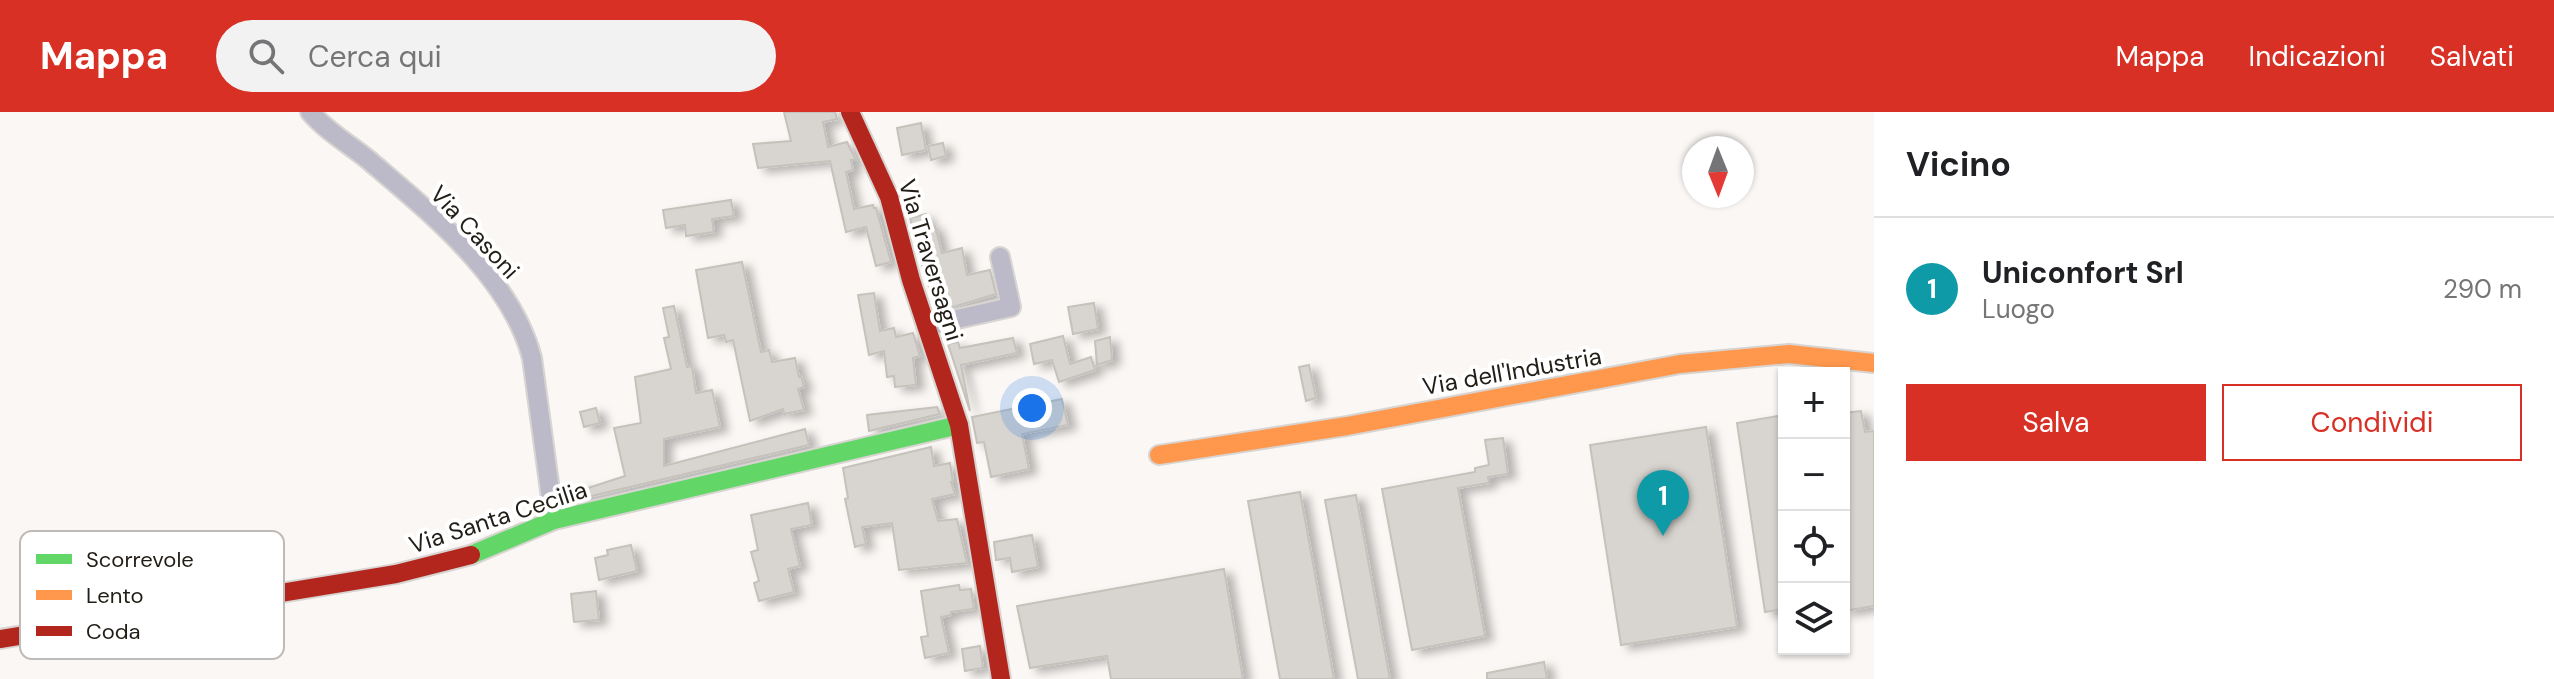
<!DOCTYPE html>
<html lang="it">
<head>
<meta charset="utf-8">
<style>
  :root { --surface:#fff; --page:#f2f2f2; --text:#202124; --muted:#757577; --line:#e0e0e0; --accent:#d93025 }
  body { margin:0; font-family:"DM Sans",sans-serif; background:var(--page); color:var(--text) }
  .controls { position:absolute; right:24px; bottom:24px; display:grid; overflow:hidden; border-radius:0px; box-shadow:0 2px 6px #0004 }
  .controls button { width:72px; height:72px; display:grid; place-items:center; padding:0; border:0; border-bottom:2px solid var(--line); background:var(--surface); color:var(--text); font:40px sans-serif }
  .compass { position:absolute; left:1682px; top:24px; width:72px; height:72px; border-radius:50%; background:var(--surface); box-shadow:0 2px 6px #0004; rotate:179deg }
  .you { position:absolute; left:1032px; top:296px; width:28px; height:28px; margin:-20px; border:6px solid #fff; border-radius:50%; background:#1a73e8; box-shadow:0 0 0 12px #1a73e833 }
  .badge { display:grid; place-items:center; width:52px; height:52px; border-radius:50%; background:var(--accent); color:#fff; font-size:26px; font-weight:700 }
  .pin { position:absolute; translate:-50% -66px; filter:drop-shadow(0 2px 4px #0008) }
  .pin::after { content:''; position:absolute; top:42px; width:28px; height:24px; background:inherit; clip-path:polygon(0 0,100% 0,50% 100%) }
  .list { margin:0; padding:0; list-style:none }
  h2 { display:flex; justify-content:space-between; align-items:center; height:104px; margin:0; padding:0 32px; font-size:34px }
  h2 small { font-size:26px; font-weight:400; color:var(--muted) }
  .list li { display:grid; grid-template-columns:52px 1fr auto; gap:24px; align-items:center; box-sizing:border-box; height:144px; padding:0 32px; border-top:2px solid var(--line) }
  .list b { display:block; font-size:30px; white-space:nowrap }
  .list p { margin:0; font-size:26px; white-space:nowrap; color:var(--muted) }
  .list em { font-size:26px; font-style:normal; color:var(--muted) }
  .actions { display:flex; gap:16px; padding:24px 32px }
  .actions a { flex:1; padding:18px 0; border:2px solid var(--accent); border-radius:0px; text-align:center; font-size:28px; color:var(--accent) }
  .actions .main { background:var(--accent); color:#fff }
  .icon { flex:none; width:44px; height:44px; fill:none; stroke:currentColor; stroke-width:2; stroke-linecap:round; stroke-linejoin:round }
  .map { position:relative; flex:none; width:1874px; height:567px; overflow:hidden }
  header { display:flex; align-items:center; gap:48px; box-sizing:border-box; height:112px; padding:0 40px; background:var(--accent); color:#fff }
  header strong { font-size:38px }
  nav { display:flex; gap:44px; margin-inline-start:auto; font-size:28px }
  .search { width:560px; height:72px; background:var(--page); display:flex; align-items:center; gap:20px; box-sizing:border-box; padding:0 28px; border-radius:44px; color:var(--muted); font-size:30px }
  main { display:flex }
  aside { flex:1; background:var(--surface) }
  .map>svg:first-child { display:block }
  .building { fill:#d8d4cf; stroke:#c5c1bb; stroke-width:2; filter:url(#shadow) }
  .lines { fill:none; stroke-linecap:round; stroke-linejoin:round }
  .street-casing { stroke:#d7d4d1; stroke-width:22 }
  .fast-casing { stroke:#d7d4d1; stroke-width:22 }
  .slow-casing { stroke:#d7d4d1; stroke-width:22 }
  .jam-casing { stroke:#d7d4d1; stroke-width:22 }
  .street { stroke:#bcbac8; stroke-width:18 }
  .fast { stroke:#63d668; stroke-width:18 }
  .slow { stroke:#ff974d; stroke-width:18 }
  .jam { stroke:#b3261e; stroke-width:18 }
  .labels { text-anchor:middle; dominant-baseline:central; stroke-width:8; stroke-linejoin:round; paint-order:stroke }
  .street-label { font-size:24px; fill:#221d16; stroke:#fff }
  .key { fill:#fff; stroke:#bdbbb9; stroke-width:2 }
  .key-label { font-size:22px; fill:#221d16 }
</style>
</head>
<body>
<header>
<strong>Mappa</strong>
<div class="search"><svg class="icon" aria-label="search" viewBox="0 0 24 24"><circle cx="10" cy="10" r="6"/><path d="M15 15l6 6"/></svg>Cerca qui</div>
<nav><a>Mappa</a><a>Indicazioni</a><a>Salvati</a></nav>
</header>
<main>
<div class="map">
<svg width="1874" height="567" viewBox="0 0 1874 567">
  <defs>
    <filter id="shadow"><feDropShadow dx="8" dy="4.5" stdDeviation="4" flood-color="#0004"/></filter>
  </defs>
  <rect width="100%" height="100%" fill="#faf7f4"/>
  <g class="building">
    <polygon points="784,0 835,0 837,7 823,10 828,35 847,30 856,48 851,48 853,58 846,60 854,97 873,93 874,96 876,96 891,150 876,154 866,115 846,120 830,49 758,56 753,32 791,29"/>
    <polygon points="921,11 926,38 902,43 897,16"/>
    <polygon points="943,31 946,44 931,48 928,34"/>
    <polygon points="731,88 734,104 712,107 714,120 686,124 685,113 666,116 663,98"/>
    <polygon points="926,102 929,115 935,114 942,141 962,136 967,163 990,158 996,182 940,199 938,186 933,185 925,164 910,106"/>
    <polygon points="742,150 761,240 769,238 772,250 795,246 799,265 801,264 804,275 798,277 804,298 784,302 783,297 750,309 733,228 726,230 724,223 708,226 696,158"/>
    <polygon points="874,181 880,219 894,216 896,225 913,221 920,244 913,246 916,273 895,275 894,264 887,265 884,239 869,243 858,183"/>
    <polygon points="1094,191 1098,217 1073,222 1068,195"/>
    <polygon points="674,194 687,255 692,254 696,281 712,278 720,315 664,327 664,354 805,317 809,333 566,390 562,379 583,372 585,377 625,364 614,316 641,311 635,265 671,257 664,226 669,225 663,196"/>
    <polygon points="1063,224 1070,252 1091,245 1095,258 1059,270 1052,248 1034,252 1030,232"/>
    <polygon points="1110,225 1112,248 1097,253 1095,229"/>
    <polygon points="1013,226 1017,241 961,253 970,299 948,232 958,230 960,236"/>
    <polygon points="1309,253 1316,286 1306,289 1299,255"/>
    <polygon points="1062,287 1068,313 1022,322 1029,357 991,365 984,330 977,331 972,305"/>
    <polygon points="937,295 940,302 869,319 867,303"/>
    <polygon points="596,296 600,311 584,315 580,300"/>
    <polygon points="1861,299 1865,320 1874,319 1874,494 1844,499 1844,301"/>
    <polygon points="1784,303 1784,497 1765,500 1737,311"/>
    <polygon points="1706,315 1737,515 1621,533 1590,333"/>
    <polygon points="1503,326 1508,362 1488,365 1489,371 1458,376 1485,524 1412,538 1382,377 1475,360 1475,356 1489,353 1485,328"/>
    <polygon points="931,335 934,354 950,351 953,370 951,370 955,382 932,387 938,409 957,407 967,451 899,458 892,411 862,415 866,432 855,435 845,387 848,386 843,356"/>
    <polygon points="1300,380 1334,567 1280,567 1270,512 1248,389"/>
    <polygon points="1356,383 1390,567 1358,567 1325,388"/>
    <polygon points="808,391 812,413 791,417 800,454 788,457 794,480 759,489 754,471 759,469 751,440 758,438 751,403"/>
    <polygon points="1032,423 1038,455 1012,460 1010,446 996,448 994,430"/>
    <polygon points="631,433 637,459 599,468 595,446 608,443 607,438"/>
    <polygon points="1224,457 1243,567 1111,567 1107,544 1030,556 1017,494"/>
    <polygon points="959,473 960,478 971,477 974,497 951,500 951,503 941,505 949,541 925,546 921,525 928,524 921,479"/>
    <polygon points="596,479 599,508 574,510 571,482"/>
    <polygon points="980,534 983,556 965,559 962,537"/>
    <polygon points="1544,550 1547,567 1487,567 1487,561"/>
  </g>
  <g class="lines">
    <defs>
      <g id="street">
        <path d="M310,0C327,20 351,33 371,50C432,102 511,166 532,246L554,408"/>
        <polyline points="926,214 1011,195 1000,145"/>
      </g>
      <polyline id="fast" points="471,443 554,408 959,313"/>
      <polyline id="slow" points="1159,343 1347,314 1680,252 1789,242 1874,251"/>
      <g id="jam">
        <polyline points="850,0 889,85 911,168 959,313 1001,567"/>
        <polyline points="0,527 396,462 471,443"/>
      </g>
    </defs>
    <use href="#street" class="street-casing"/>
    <use href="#fast" class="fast-casing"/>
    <use href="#slow" class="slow-casing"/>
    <use href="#jam" class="jam-casing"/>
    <use href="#street" class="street"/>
    <use href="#fast" class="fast"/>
    <use href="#slow" class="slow"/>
    <use href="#jam" class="jam"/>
  </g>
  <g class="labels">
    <g class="street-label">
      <text transform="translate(475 120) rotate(47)">Via Casoni</text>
      <text transform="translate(931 148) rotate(73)">Via Traversagni</text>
      <text transform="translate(1512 259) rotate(-10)">Via dell'Industria</text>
      <text transform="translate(498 405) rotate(-18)">Via Santa Cecilia</text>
    </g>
  </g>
  <rect x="20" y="419" width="264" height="128" rx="12" class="key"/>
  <rect x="36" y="442" width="36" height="10" fill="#63d668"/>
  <rect x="36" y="478" width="36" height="10" fill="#ff974d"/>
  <rect x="36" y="514" width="36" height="10" fill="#b3261e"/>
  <g class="key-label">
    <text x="86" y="455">Scorrevole</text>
    <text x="86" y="491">Lento</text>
    <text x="86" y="527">Coda</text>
  </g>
</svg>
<div class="controls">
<button>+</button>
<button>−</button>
<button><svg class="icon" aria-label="locate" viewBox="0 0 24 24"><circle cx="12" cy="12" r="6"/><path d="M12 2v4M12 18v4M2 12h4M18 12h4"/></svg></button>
<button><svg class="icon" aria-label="layers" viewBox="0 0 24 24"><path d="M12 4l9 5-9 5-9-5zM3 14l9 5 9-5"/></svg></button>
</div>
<svg class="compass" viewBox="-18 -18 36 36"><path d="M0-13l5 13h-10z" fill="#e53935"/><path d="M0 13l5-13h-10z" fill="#757577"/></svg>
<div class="you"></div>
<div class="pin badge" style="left:1663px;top:424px;background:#0f9aa8">1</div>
</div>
<aside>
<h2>Vicino<small></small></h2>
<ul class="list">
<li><span class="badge" style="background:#0f9aa8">1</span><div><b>Uniconfort Srl</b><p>Luogo</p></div><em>290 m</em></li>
</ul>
<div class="actions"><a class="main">Salva</a><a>Condividi</a></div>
</aside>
</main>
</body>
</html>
